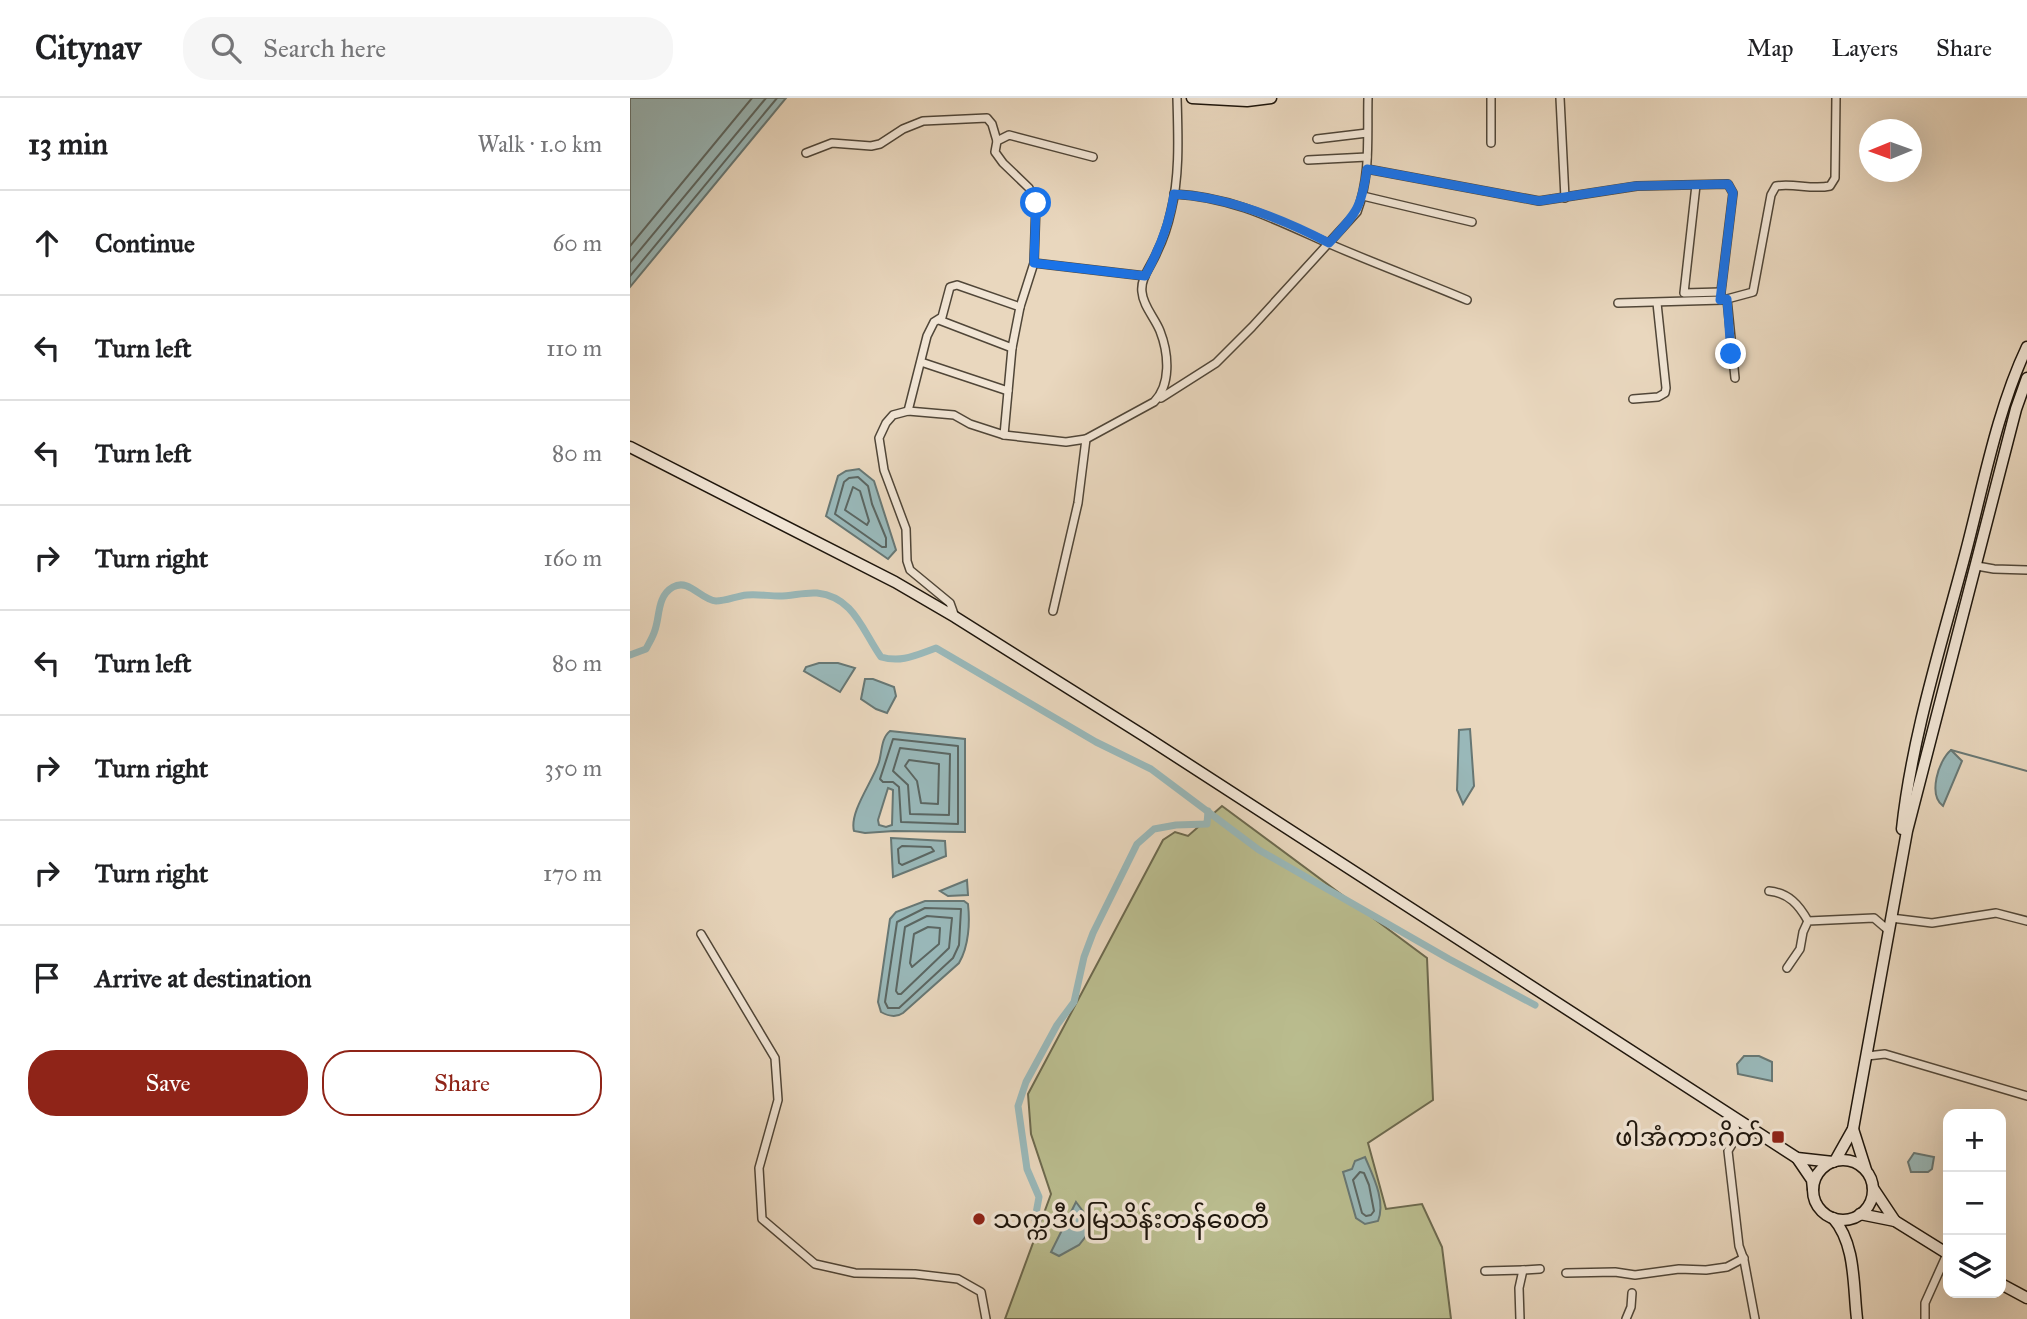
<!DOCTYPE html>
<html lang="en">
<head>
<meta charset="utf-8">
<style>
  :root { --surface:#fff; --page:#f6f6f6; --text:#202124; --muted:#757577; --line:#e0e0e0; --accent:#8f2418 }
  body { margin:0; font-family:"IM FELL Great Primer","Noto Sans Myanmar",serif; background:var(--page); color:var(--text) }
  .controls { position:absolute; right:21px; bottom:21px; display:grid; overflow:hidden; border-radius:14px; box-shadow:0 7px 28px #0002 }
  .controls button { width:63px; height:63px; display:grid; place-items:center; padding:0; border:0; border-bottom:2px solid var(--line); background:var(--surface); color:var(--text); font:35px sans-serif }
  .compass { position:absolute; left:1229px; top:21px; width:63px; height:63px; border-radius:50%; background:var(--surface); box-shadow:0 7px 28px #0002; rotate:269deg }
  .stop { position:absolute; width:21px; height:21px; margin:-16px; border:5px solid #1a73e8; border-radius:50%; background:#fff }
  .stop.end { background:#1a73e8; border-color:#fff; box-shadow:0 2px 7px #0008 }
  .list { margin:0; padding:0; list-style:none }
  h2 { display:flex; justify-content:space-between; align-items:center; height:91px; margin:0; padding:0 28px; font-size:30px }
  h2 small { font-size:23px; font-weight:400; color:var(--muted) }
  .list li { display:grid; grid-template-columns:46px 1fr auto; gap:21px; align-items:center; box-sizing:border-box; height:105px; padding:0 28px; border-top:2px solid var(--line) }
  .list b { display:block; font-size:26px; white-space:nowrap }
  .list em { font-size:23px; font-style:normal; color:var(--muted) }
  .actions { display:flex; gap:14px; padding:21px 28px }
  .actions a { flex:1; padding:16px 0; border:2px solid var(--accent); border-radius:28px; text-align:center; font-size:24px; color:var(--accent) }
  .actions .main { background:var(--accent); color:#fff }
  .icon { flex:none; width:38px; height:38px; fill:none; stroke:currentColor; stroke-width:2; stroke-linecap:round; stroke-linejoin:round }
  .map { position:relative; flex:none; width:1397px; height:1221px; overflow:hidden }
  header { display:flex; align-items:center; gap:42px; box-sizing:border-box; height:98px; padding:0 35px; background:var(--surface); border-bottom:2px solid var(--line) }
  header strong { font-size:33px }
  nav { display:flex; gap:38px; margin-inline-start:auto; font-size:24px }
  .search { width:490px; height:63px; background:var(--page); display:flex; align-items:center; gap:18px; box-sizing:border-box; padding:0 24px; border-radius:28px; color:var(--muted); font-size:26px }
  main { display:flex }
  aside { flex:1; background:var(--surface) }
  .map>svg:first-child { display:block }
  .green { fill:#babd8f; stroke:#6c694e; stroke-width:2 }
  .water { fill:#99b8b9; stroke:#677774; stroke-width:2; fill-rule:evenodd }
  .lines { fill:none; stroke-linecap:round; stroke-linejoin:round }
  .shore { stroke:#5b6662; stroke-width:2 }
  .stream { stroke:#677774; stroke-width:2 }
  .canal { stroke:#99b8b9; stroke-width:7 }
  .street-casing { stroke:#504638; stroke-width:10 }
  .secondary-casing { stroke:#1d150c; stroke-width:13 }
  .street { stroke:#f1e5d5; stroke-width:7 }
  .secondary { stroke:#f1e5d5; stroke-width:10 }
  .route { stroke:#1a73e8; stroke-width:9 }
  .poi-dot { fill:#8f2418; stroke:#f1e5d5; stroke-width:2.5 }
  .labels { text-anchor:middle; dominant-baseline:central; stroke-width:7; stroke-linejoin:round; paint-order:stroke }
  .poi-label { font-size:26px; fill:#1d150c; stroke:#f1e5d5; text-anchor:end }
</style>
</head>
<body>
<header>
<strong>Citynav</strong>
<div class="search"><svg class="icon" aria-label="search" viewBox="0 0 24 24"><circle cx="10" cy="10" r="6"/><path d="M15 15l6 6"/></svg>Search here</div>
<nav><a>Map</a><a>Layers</a><a>Share</a></nav>
</header>
<main>
<aside>
<h2>13 min<small>Walk · 1.0 km</small></h2>
<ul class="list">
<li><svg class="icon" aria-label="ahead" viewBox="0 0 24 24"><path d="M12 20V5M6 11l6-6 6 6"/></svg><div><b>Continue</b></div><em>60 m</em></li>
<li><svg class="icon" aria-label="left" viewBox="0 0 24 24"><path d="M17 20v-9H6M10 6l-5 5 5 5"/></svg><div><b>Turn left</b></div><em>110 m</em></li>
<li><svg class="icon" aria-label="left" viewBox="0 0 24 24"><path d="M17 20v-9H6M10 6l-5 5 5 5"/></svg><div><b>Turn left</b></div><em>80 m</em></li>
<li><svg class="icon" aria-label="right" viewBox="0 0 24 24"><path d="M7 20v-9h11M14 6l5 5-5 5"/></svg><div><b>Turn right</b></div><em>160 m</em></li>
<li><svg class="icon" aria-label="left" viewBox="0 0 24 24"><path d="M17 20v-9H6M10 6l-5 5 5 5"/></svg><div><b>Turn left</b></div><em>80 m</em></li>
<li><svg class="icon" aria-label="right" viewBox="0 0 24 24"><path d="M7 20v-9h11M14 6l5 5-5 5"/></svg><div><b>Turn right</b></div><em>350 m</em></li>
<li><svg class="icon" aria-label="right" viewBox="0 0 24 24"><path d="M7 20v-9h11M14 6l5 5-5 5"/></svg><div><b>Turn right</b></div><em>170 m</em></li>
<li><svg class="icon" aria-label="arrive" viewBox="0 0 24 24"><path d="M6 21V4h12l-3 4 3 4H6"/></svg><div><b>Arrive at destination</b></div></li>
</ul>
<div class="actions"><a class="main">Save</a><a>Share</a></div>
</aside>
<div class="map">
<svg width="1397" height="1221" viewBox="0 0 1397 1221">
  <rect width="100%" height="100%" fill="#e9d7be"/>
  <filter id="stains"><feTurbulence type="fractalNoise" baseFrequency=".00286" numOctaves="4"/><feColorMatrix values="0 0 0 0 .2 0 0 0 0 .09 0 0 0 0 .02 0 0 0 .5 -.17"/></filter>
  <radialGradient id="worn" r=".72"><stop offset=".6" stop-color="#630" stop-opacity="0"/><stop offset="1" stop-color="#630" stop-opacity=".3"/></radialGradient>
  <polygon class="green" points="592,708 797,860 803,1002 738,1045 756,1111 792,1106 812,1149 821,1221 375,1221 421,1096 401,1036 398,996 533,742 545,734 558,738"/>
  <g class="water">
    <polygon points="0,0 156,0 0,189"/>
    <polygon points="229,371 244,383 266,452 258,461 196,418 208,378 216,373"/>
    <polygon points="189,565 208,565 225,570 210,594 174,573 176,569"/>
    <polygon points="235,581 243,581 264,589 266,598 257,615 246,611 231,601"/>
    <polygon points="840,631 844,688 833,706 827,692 829,632"/>
    <path d="M260,633L335,641V734L264,733L235,735L224,733C219,714 243,683 249,664C252,654 251,640 260,633ZM258,690L263,692L262,727L256,729L249,727L248,722Z"/>
    <path d="M1321,652L1332,663L1313,708C1298,697 1308,663 1321,652Z"/>
    <polygon points="261,740 315,743 316,758 263,779"/>
    <polygon points="337,782 338,797 318,798 310,793"/>
    <path d="M295,803H334L338,806C340,824 339,848 329,865L273,915C266,920 258,918 251,914L248,904L260,821L266,814Z"/>
    <polygon points="1114,958 1129,958 1142,964 1142,983 1108,976 1107,966"/>
    <polygon points="1284,1055 1304,1059 1302,1071 1298,1074 1281,1074 1278,1064"/>
    <path d="M735,1059C743,1078 756,1103 748,1123L735,1126L726,1120L713,1074L722,1071L725,1063Z"/>
    <polygon points="446,1104 464,1128 449,1147 429,1158 421,1154"/>
  </g>
  <g class="lines">
    <g class="shore">
      <polyline points="0,148 122,0"/>
      <polyline points="0,164 136,0"/>
      <polyline points="0,178 147,0"/>
      <polygon points="219,380 228,379 238,388 242,406 256,440 256,449 252,449 205,416 214,384"/>
      <polygon points="223,389 230,393 239,423 237,427 215,412"/>
      <polygon points="263,641 328,648 328,726 271,724 269,689 263,684 253,684 250,681"/>
      <polygon points="270,650 320,656 319,717 280,716 278,687 263,673"/>
      <polygon points="279,662 309,666 308,706 291,705 287,683 275,668"/>
      <polygon points="272,748 301,749 304,753 272,767 269,765 268,751"/>
      <polygon points="295,810 331,811 329,847 323,860 269,910 258,910 255,904 267,824"/>
      <polygon points="297,818 322,820 319,850 271,896 268,896 266,893 275,829"/>
      <polygon points="298,829 310,830 309,846 282,869 280,865 284,836"/>
      <polygon points="730,1074 734,1075 739,1087 744,1113 741,1117 736,1118 732,1115 723,1082"/>
    </g>
    <polyline class="stream" points="1321,652 1397,673"/>
    <g class="canal">
      <path d="M0,557L16,551C19,545 23,539 25,532C30,518 27,498 43,489C59,480 71,502 86,503C97,503 106,498 117,497C128,496 139,498 149,498C162,498 174,494 187,495C224,499 232,532 251,559C272,565 286,557 306,550L466,644L521,671L629,752L819,861L905,907"/>
      <polyline points="405,1121 409,1099 397,1071 388,1008 396,984 427,927 444,904 454,859 463,835 507,746 524,731 546,727 577,726 578,713"/>
    </g>
    <defs>
      <g id="street">
        <polyline points="861,0 861,45"/>
        <polyline points="930,0 935,100"/>
        <polyline points="687,41 737,35"/>
        <polyline points="176,55 202,45 241,48 250,46 273,31 293,23 357,20 362,26 367,43"/>
        <polyline points="678,62 737,59"/>
        <polyline points="737,71 909,103 1007,88 1098,86 1103,95 1090,202"/>
        <polyline points="1066,87 1054,195 1091,194"/>
        <path d="M544,96C604,99 648,123 702,147C746,166 792,183 837,202"/>
        <polyline points="733,98 842,124"/>
        <polyline points="404,165 515,178"/>
        <polyline points="988,205 1093,202"/>
        <polyline points="309,222 382,250"/>
        <polyline points="291,264 378,293"/>
        <path d="M1105,280L1097,201L1123,194L1141,97L1146,88C1164,85 1182,92 1200,88L1205,80L1206,0"/>
        <path d="M531,300L586,265L622,229L727,114C741,77 737,38 738,0"/>
        <polyline points="1003,301 1028,299 1035,295 1036,290 1027,205"/>
        <polyline points="278,313 297,238 304,224 312,219 320,189 327,187 390,209"/>
        <polyline points="374,337 382,250 390,209 404,165 406,105 399,90 373,65 365,54 367,43 379,37 463,59"/>
        <polyline points="1347,468 1364,471 1397,472"/>
        <polyline points="423,513 448,405 456,341"/>
        <path d="M325,519L320,505L280,472L277,463L276,431L254,372L249,340L256,325L263,317L278,313L324,317L340,326L374,337L436,344L456,341L524,304C541,287 539,256 530,233C525,220 513,208 512,194C510,180 522,167 527,154C533,142 538,127 541,113C550,77 548,37 547,0"/>
        <path d="M1139,793C1159,795 1169,807 1178,823"/>
        <polyline points="1261,820 1302,825 1366,815 1397,823"/>
        <polyline points="71,836 145,960 148,1002 129,1070 132,1121 185,1166 225,1175 285,1176 328,1181 351,1194 356,1221"/>
        <polyline points="1157,870 1170,851 1173,834 1178,823 1244,820 1258,832"/>
        <polyline points="1237,958 1255,956 1397,998"/>
        <polyline points="1103,1018 1107,1038 1098,1053 1109,1148 1114,1162 1125,1221"/>
        <polyline points="893,1172 910,1171"/>
        <polyline points="855,1173 893,1172 889,1190 890,1221"/>
        <polyline points="936,1175 985,1174 1005,1177 1049,1171 1076,1172 1097,1169 1114,1160"/>
        <polyline points="996,1221 1001,1209 1002,1195"/>
        <polyline points="1295,1221 1295,1205 1317,1156"/>
      </g>
      <g id="secondary">
        <polyline points="562,0 617,3 641,0"/>
        <polyline points="0,349 265,484 325,519 516,639 1167,1060 1203,1064"/>
        <path d="M1272,731C1282,638 1311,548 1335,457C1353,389 1367,312 1397,249"/>
        <polyline points="1223,1031 1236,1072"/>
        <polyline points="1167,1060 1182,1082 1183,1091"/>
        <circle cx="1213" cy="1092" r="30"/>
        <polyline points="1205,1063 1223,1031 1277,733 1386,311 1397,280"/>
        <polyline points="1243,1090 1265,1123"/>
        <polyline points="1230,1116 1265,1123 1318,1156"/>
        <path d="M1203,1120C1226,1146 1223,1188 1227,1221"/>
        <polyline points="1371,1186 1397,1200"/>
      </g>
    </defs>
    <use href="#street" class="street-casing"/>
    <use href="#secondary" class="secondary-casing"/>
    <use href="#street" class="street"/>
    <use href="#secondary" class="secondary"/>
  </g>
  <g class="lines">
    <path class="route" d="M406,105L404,165L515,178C529,152 540,125 544,96C598,99 651,120 699,145C726,115 731,112 737,71L909,103L1006,88L1098,86L1103,95L1090,202L1097,201L1101,256"/>
  </g>
  <g class="poi-dot">
    <rect x="1141" y="1032" width="14" height="14" rx="3.5"/>
    <circle cx="349" cy="1121" r="7"/>
  </g>
  <g class="labels">
    <g class="poi-label">
      <text x="1134" y="1039">ဖါအံကားဂိတ်</text>
      <text x="363" y="1121" text-anchor="start">သက္ကဒီပမြသိန်းတန်စေတီ</text>
    </g>
  </g>
  <rect width="100%" height="100%" filter="url(#stains)"/>
  <rect width="100%" height="100%" fill="url(#worn)"/>
</svg>
<div class="controls">
<button>+</button>
<button>−</button>
<button><svg class="icon" aria-label="layers" viewBox="0 0 24 24"><path d="M12 4l9 5-9 5-9-5zM3 14l9 5 9-5"/></svg></button>
</div>
<svg class="compass" viewBox="-18 -18 36 36"><path d="M0-13l5 13h-10z" fill="#e53935"/><path d="M0 13l5-13h-10z" fill="#757577"/></svg>
<div class="stop" style="left:406px;top:105px"></div>
<div class="stop end" style="left:1101px;top:256px"></div>
</div>
</main>
</body>
</html>
